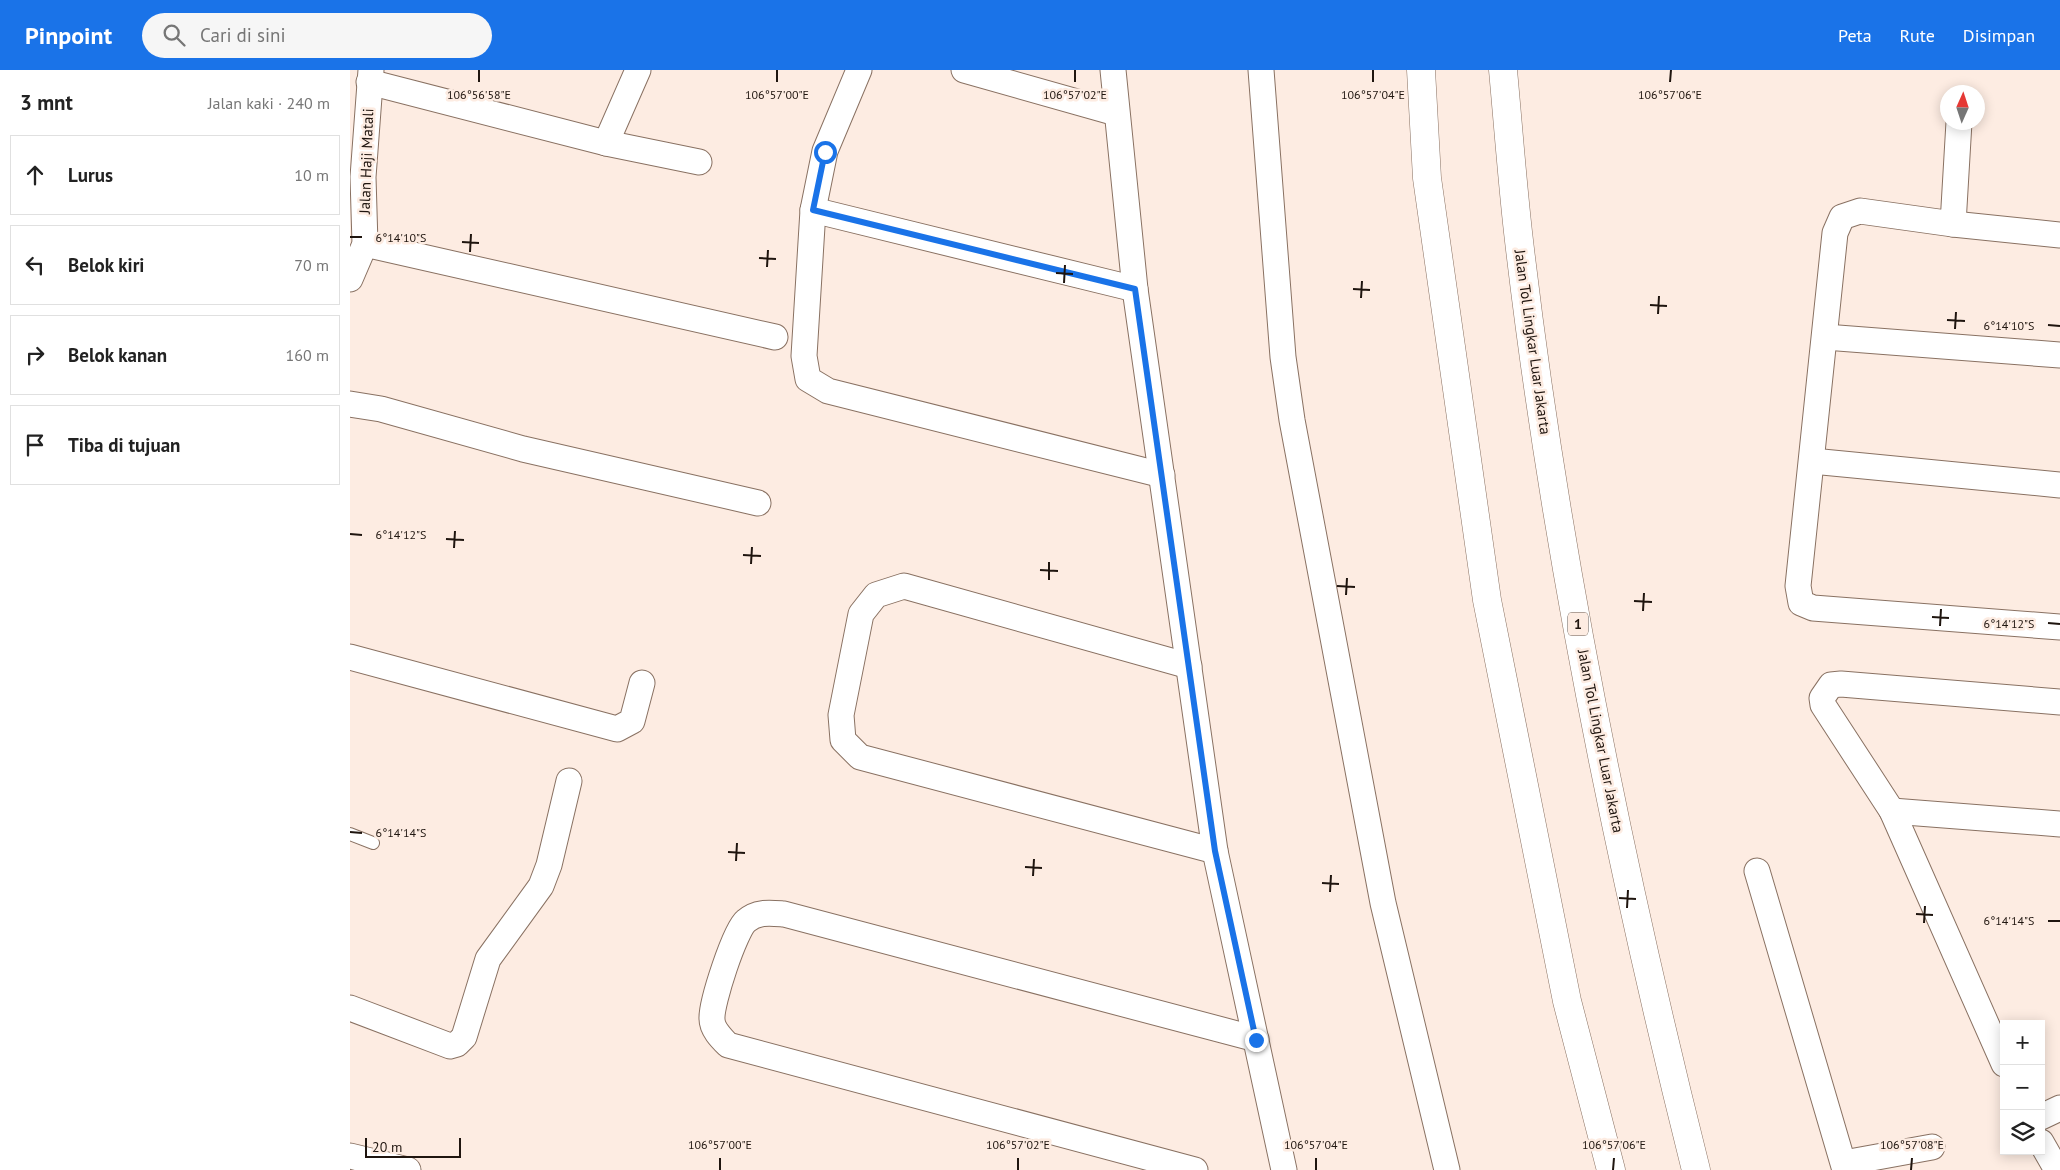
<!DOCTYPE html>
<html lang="id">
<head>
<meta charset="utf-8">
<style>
  :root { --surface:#fff; --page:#f6f6f6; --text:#222; --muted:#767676; --line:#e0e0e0; --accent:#1a73e8 }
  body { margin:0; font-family:"PT Sans",sans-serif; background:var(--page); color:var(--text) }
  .controls { position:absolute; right:15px; bottom:15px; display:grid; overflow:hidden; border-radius:0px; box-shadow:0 2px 12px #0003 }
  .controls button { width:45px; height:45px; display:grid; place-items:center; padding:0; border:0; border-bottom:1px solid var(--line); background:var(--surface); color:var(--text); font:25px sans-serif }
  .compass { position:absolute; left:1590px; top:15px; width:45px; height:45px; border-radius:50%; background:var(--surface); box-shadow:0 2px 12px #0003; rotate:3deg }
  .scale { position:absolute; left:15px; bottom:12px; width:96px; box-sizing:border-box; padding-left:5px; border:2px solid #1f150f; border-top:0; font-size:14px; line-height:18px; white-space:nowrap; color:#1f150f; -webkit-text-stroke:4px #fdece2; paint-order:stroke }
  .stop { position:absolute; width:15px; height:15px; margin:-11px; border:4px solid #1a73e8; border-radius:50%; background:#fff }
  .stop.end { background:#1a73e8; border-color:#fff; box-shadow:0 1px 5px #0008 }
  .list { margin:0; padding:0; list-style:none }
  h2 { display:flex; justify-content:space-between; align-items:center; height:65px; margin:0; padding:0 20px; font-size:21px }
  h2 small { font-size:16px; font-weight:400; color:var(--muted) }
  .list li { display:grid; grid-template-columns:32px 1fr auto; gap:15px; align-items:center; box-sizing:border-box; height:80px; margin:0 10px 10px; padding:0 10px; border:1px solid var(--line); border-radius:0px }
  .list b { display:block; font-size:19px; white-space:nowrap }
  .list em { font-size:16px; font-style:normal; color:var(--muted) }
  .icon { flex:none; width:28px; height:28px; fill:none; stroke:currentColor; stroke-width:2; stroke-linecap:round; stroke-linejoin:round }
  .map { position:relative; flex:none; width:1710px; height:1100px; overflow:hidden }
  header { display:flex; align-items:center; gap:30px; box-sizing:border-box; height:70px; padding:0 25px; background:var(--accent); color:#fff }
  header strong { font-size:24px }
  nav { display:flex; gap:28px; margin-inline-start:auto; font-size:18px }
  .search { width:350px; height:45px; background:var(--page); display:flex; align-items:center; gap:12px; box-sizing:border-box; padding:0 18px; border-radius:28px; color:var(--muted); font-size:19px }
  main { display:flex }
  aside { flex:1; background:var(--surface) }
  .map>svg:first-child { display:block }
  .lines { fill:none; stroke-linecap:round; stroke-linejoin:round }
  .service-casing { stroke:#897162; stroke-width:14 }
  .minor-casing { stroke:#897162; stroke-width:27 }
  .motorway-casing { stroke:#897162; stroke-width:29 }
  .service { stroke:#fff; stroke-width:12 }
  .minor { stroke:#fff; stroke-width:25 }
  .motorway { stroke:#fff; stroke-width:28 }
  .route { stroke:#1a73e8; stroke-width:6 }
  .ticks { fill:none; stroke:#1f150f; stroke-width:2 }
  .labels { text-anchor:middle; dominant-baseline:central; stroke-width:5; stroke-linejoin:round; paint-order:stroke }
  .shield { fill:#fdece2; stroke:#62564e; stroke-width:1 }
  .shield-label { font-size:14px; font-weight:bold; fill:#1f150f }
  .street-label { font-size:15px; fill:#1f150f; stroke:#fdece2 }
  .ticks-label { font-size:12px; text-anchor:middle; fill:#1f150f; stroke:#fdece2; stroke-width:5; stroke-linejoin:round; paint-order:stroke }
</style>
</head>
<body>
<header>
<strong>Pinpoint</strong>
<div class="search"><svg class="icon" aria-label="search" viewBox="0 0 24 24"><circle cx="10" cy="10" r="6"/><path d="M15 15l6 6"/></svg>Cari di sini</div>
<nav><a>Peta</a><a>Rute</a><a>Disimpan</a></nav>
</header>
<main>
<aside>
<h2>3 mnt<small>Jalan kaki · 240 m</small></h2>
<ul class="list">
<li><svg class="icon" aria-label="ahead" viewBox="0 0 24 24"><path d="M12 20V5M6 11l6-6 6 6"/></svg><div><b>Lurus</b></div><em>10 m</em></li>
<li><svg class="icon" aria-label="left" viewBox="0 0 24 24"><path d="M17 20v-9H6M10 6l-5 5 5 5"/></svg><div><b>Belok kiri</b></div><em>70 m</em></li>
<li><svg class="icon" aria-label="right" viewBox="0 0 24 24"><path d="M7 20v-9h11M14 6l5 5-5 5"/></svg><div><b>Belok kanan</b></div><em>160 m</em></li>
<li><svg class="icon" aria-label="arrive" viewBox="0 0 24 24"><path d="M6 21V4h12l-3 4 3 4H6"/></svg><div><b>Tiba di tujuan</b></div></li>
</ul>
</aside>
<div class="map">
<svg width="1710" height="1100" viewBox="0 0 1710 1100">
  <rect width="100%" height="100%" fill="#fdece2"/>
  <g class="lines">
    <defs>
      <polyline id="service" points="0,764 23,773"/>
      <g id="minor">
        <polyline points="509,0 475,81 463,140 454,286 458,309 478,321 812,405"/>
        <polyline points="614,0 766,43"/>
        <polyline points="763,0 785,219 865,781 934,1100"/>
        <polyline points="911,0 933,287 942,350 1033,833 1097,1100"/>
        <polyline points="19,12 256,73 349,92"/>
        <polyline points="1609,52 1603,154 1510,141 1492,147 1485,163 1448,516 1451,533 1463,538 1710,557"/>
        <polyline points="256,73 288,0"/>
        <polyline points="463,140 785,219"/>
        <polyline points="1603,154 1710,165"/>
        <polyline points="15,174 425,267"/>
        <polyline points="0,209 15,174 13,107 21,0"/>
        <polyline points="1475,267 1710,285"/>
        <polyline points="0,334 31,339 173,379 408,433"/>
        <polyline points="1462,391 1710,415"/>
        <polyline points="0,587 267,659 282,651 292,613"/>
        <polyline points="839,596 554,516 526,525 511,544 491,645 493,670 510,687 865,781"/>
        <polyline points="1542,741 1710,754"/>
        <polyline points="1407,801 1495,1100"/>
        <polyline points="0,938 100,976 107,974 114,967 138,889 191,816 199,795 219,711"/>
        <polyline points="1654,994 1542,741 1473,635 1472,628 1481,615 1491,614 1710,632"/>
        <polyline points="1691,1047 1710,1038"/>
        <polyline points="1691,1072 1707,1100"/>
        <polyline points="0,1086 58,1100"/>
        <polyline points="1494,1093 1582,1077"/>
        <path d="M845,1100L378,975C371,968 362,959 362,949C361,933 385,860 396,851C407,841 421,843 434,844L906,969"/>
      </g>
      <g id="motorway">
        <polyline points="1071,0 1077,108 1137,530 1217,931 1261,1100"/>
        <path d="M1153,0C1158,54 1162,108 1168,162C1204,477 1269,793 1346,1100"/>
      </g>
    </defs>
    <use href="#service" class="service-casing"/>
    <use href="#minor" class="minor-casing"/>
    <use href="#motorway" class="motorway-casing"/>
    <use href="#service" class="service"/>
    <use href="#minor" class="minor"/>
    <use href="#motorway" class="motorway"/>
  </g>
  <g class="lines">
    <polyline class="route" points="475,82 463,140 785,219 865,781 906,970"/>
  </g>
  <path class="ticks" d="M129,12V0M427,12V0M725,12V0M1023,12V0M1320,12L1321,0M0,167H12M112,172L129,173M120,182L121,164M409,188L426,189M417,197L418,180M706,203L723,204M714,213L715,195M1003,219L1020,220M1011,228L1012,211M1300,235L1317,236M1308,244L1309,226M1597,250L1615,251M1698,255L1710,256M1605,259L1606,242M0,464L12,465M96,469L114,470M104,478L105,461M393,485L411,486M401,494L402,477M690,500L708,501M699,510V492M987,516L1005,517M996,525L997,508M1284,531L1302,532M1293,541L1294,523M1582,547L1599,548M1698,553L1710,554M1590,556L1591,539M0,762L12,763M378,782L395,783M386,791L387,773M675,797L692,798M683,806L684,789M972,813L989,814M980,822L981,805M1269,828L1286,829M1277,838L1278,820M1566,844L1583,845M1698,851H1710M1574,853L1575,836M370,1100V1088M668,1100V1088M966,1100V1088M1263,1100L1264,1088M1561,1100L1562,1088"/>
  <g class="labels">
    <rect class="shield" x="1218" y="542.5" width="20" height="23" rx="4"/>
    <g class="shield-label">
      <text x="1228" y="554">1</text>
    </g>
    <g class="street-label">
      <text transform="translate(16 91) rotate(-88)">Jalan Haji Matali</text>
      <text transform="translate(1183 272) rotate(82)">Jalan Tol Lingkar Luar Jakarta</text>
      <text transform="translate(1251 671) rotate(79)">Jalan Tol Lingkar Luar Jakarta</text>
    </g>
  </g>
  <g class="ticks-label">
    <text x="129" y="29">106°56'58"E</text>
    <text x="427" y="29">106°57'00"E</text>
    <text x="725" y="29">106°57'02"E</text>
    <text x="1023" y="29">106°57'04"E</text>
    <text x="1320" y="29">106°57'06"E</text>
    <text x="51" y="172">6°14'10"S</text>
    <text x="1659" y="260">6°14'10"S</text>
    <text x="51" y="469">6°14'12"S</text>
    <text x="1659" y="558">6°14'12"S</text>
    <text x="51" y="767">6°14'14"S</text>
    <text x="1659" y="855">6°14'14"S</text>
    <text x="370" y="1079">106°57'00"E</text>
    <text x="668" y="1079">106°57'02"E</text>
    <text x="966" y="1079">106°57'04"E</text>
    <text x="1264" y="1079">106°57'06"E</text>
    <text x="1562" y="1079">106°57'08"E</text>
  </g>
</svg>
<div class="controls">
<button>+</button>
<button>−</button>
<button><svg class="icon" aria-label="layers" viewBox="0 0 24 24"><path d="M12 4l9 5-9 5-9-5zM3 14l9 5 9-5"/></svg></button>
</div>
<svg class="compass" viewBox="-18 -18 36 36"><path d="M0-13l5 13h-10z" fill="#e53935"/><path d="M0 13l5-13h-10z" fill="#767676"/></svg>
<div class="scale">20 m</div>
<div class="stop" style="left:475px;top:82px"></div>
<div class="stop end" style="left:906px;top:970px"></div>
</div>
</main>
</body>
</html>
